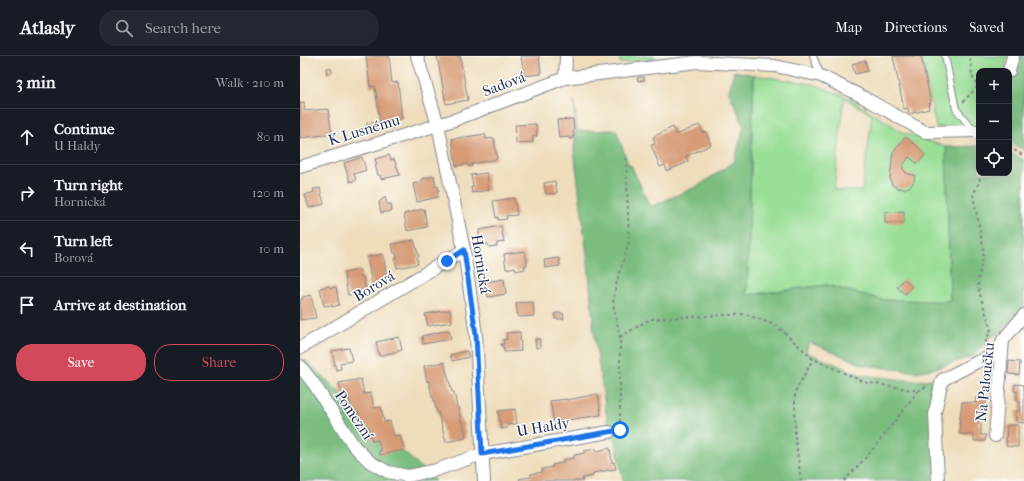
<!DOCTYPE html>
<html lang="en">
<head>
<meta charset="utf-8">
<style>
  :root { --surface:#171b24; --page:#242831; --text:#f1f3f6; --muted:#9ea1a6; --line:#363941; --accent:#d1495b }
  body { margin:0; font-family:"IM FELL French Canon",serif; background:var(--page); color:var(--text) }
  .controls { position:absolute; right:12px; top:12px; display:grid; overflow:hidden; border-radius:8px; box-shadow:0 4px 16px #0002 }
  .controls button { width:36px; height:36px; display:grid; place-items:center; padding:0; border:0; border-bottom:1px solid var(--line); background:var(--surface); color:var(--text); font:20px sans-serif }
  .stop { position:absolute; width:12px; height:12px; margin:-9px; border:3px solid #1a73e8; border-radius:50%; background:#fff }
  .stop.end { background:#1a73e8; border-color:#fff; box-shadow:0 1px 4px #0008 }
  .list { margin:0; padding:0; list-style:none }
  h2 { display:flex; justify-content:space-between; align-items:center; height:52px; margin:0; padding:0 16px; font-size:17px }
  h2 small { font-size:13px; font-weight:400; color:var(--muted) }
  .list li { display:grid; grid-template-columns:26px 1fr auto; gap:12px; align-items:center; box-sizing:border-box; height:56px; padding:0 16px; border-top:1px solid var(--line) }
  .list b { display:block; font-size:15px; white-space:nowrap }
  .list p { margin:0; font-size:13px; white-space:nowrap; color:var(--muted) }
  .list em { font-size:13px; font-style:normal; color:var(--muted) }
  .actions { display:flex; gap:8px; padding:12px 16px }
  .actions a { flex:1; padding:9px 0; border:1px solid var(--accent); border-radius:16px; text-align:center; font-size:14px; color:var(--accent) }
  .actions .main { background:var(--accent); color:#fff }
  .icon { flex:none; width:22px; height:22px; fill:none; stroke:currentColor; stroke-width:2; stroke-linecap:round; stroke-linejoin:round }
  .map { position:relative; flex:none; width:724px; height:425px; overflow:hidden }
  header { display:flex; align-items:center; gap:24px; box-sizing:border-box; height:56px; padding:0 20px; background:var(--surface); border-bottom:1px solid var(--line) }
  header strong { font-size:19px }
  nav { display:flex; gap:22px; margin-inline-start:auto; font-size:14px }
  .search { width:280px; height:36px; background:var(--page); display:flex; align-items:center; gap:10px; box-sizing:border-box; padding:0 14px; border-radius:16px; color:var(--muted); font-size:15px }
  main { display:flex }
  aside { flex:1; background:var(--surface) }
  .map>svg:first-child { display:block }
  .green { fill:#99de96; stroke:#5a867a; fill-rule:evenodd }
  .forest { fill:#7abd7f; stroke:#4a766e }
  .building { fill:#d79b76 }
  .lines { fill:none; stroke-linecap:round; stroke-linejoin:round }
  .service-casing { stroke:#84868c; stroke-width:8 }
  .minor-casing { stroke:#84868c; stroke-width:14 }
  .path { stroke:#84868c; stroke-width:2; stroke-dasharray:3 3; stroke-linecap:butt }
  .service { stroke:#fff; stroke-width:6 }
  .minor { stroke:#fff; stroke-width:12 }
  .route { stroke:#1a73e8; stroke-width:5 }
  .labels { text-anchor:middle; dominant-baseline:central; stroke-width:3; stroke-linejoin:round; paint-order:stroke }
  .street-label { font-size:15px; fill:#1b2f5e; stroke:#fdfcf7 }
</style>
</head>
<body>
<header>
<strong>Atlasly</strong>
<div class="search"><svg class="icon" aria-label="search" viewBox="0 0 24 24"><circle cx="10" cy="10" r="6"/><path d="M15 15l6 6"/></svg>Search here</div>
<nav><a>Map</a><a>Directions</a><a>Saved</a></nav>
</header>
<main>
<aside>
<h2>3 min<small>Walk · 210 m</small></h2>
<ul class="list">
<li><svg class="icon" aria-label="ahead" viewBox="0 0 24 24"><path d="M12 20V5M6 11l6-6 6 6"/></svg><div><b>Continue</b><p>U Haldy</p></div><em>80 m</em></li>
<li><svg class="icon" aria-label="right" viewBox="0 0 24 24"><path d="M7 20v-9h11M14 6l5 5-5 5"/></svg><div><b>Turn right</b><p>Hornická</p></div><em>120 m</em></li>
<li><svg class="icon" aria-label="left" viewBox="0 0 24 24"><path d="M17 20v-9H6M10 6l-5 5 5 5"/></svg><div><b>Turn left</b><p>Borová</p></div><em>10 m</em></li>
<li><svg class="icon" aria-label="arrive" viewBox="0 0 24 24"><path d="M6 21V4h12l-3 4 3 4H6"/></svg><div><b>Arrive at destination</b></div></li>
</ul>
<div class="actions"><a class="main">Save</a><a>Share</a></div>
</aside>
<div class="map">
<svg width="724" height="425" viewBox="0 0 724 425">
  <rect width="100%" height="100%" fill="#fdfcf7"/>
  <filter id="ink" filterUnits="userSpaceOnUse"><feTurbulence type="fractalNoise" baseFrequency=".025" numOctaves="2"/><feDisplacementMap in="SourceGraphic" scale="8" xChannelSelector="R" yChannelSelector="G"/><feConvolveMatrix kernelMatrix="1 2 1 2 8 2 1 2 1" color-interpolation-filters="sRGB"/></filter>
  <filter id="wash" filterUnits="userSpaceOnUse"><feTurbulence type="fractalNoise" baseFrequency=".012" numOctaves="4" result="noise"/><feDisplacementMap in="SourceGraphic" scale="16" xChannelSelector="R" yChannelSelector="G"/><feGaussianBlur stdDeviation="0.9" result="paint"/><feColorMatrix in="noise" values="0 0 0 0 0 0 0 0 0 0 0 0 0 0 0 0 0 1.4 0 .05"/><feComposite in="paint" operator="in"/></filter>
  <g filter="url(#wash)">
    <rect width="100%" height="100%" fill="#eedcba"/>
    <g class="green">
      <polygon points="320,0 355,0 355,3 320,7"/>
      <polygon points="621,0 708,0 704,15 679,15 679,69 675,73 636,71"/>
      <path d="M454,19L514,28L549,42L604,77L646,91L650,245L583,244L527,229L447,239ZM544,42L572,59L562,135L534,134Z"/>
    </g>
    <g class="forest">
      <polygon points="718,0 724,0 724,94 709,86 709,32"/>
      <polygon points="434,15 454,19 447,239 527,229 583,244 650,245 646,91 679,90 679,117 709,117 709,97 724,104 724,251 709,266 702,275 688,283 674,300 636,312 617,316 564,309 509,286 506,296 561,319 617,325 631,323 636,425 323,425 315,382 311,382 308,369 294,277 288,207 274,94 276,71 274,45 277,75 316,74 329,110 331,109 350,151 398,130 434,106 444,70 429,36"/>
      <polygon points="4,303 135,425 0,425 0,305"/>
    </g>
    <g id="blocks">
      <g class="building">
        <polygon points="66,0 89,0 92,27 98,26 102,63 92,64 93,71 68,78 67,67 80,66 75,30 70,31"/>
        <polygon points="137,0 160,0 168,44 146,48"/>
        <polygon points="221,0 239,0 241,18 224,20"/>
        <polygon points="593,0 621,0 631,47 628,48 629,53 609,58 608,52 604,53"/>
        <polygon points="565,4 568,15 555,18 552,8"/>
        <polygon points="26,12 31,12 32,17 27,18"/>
        <polygon points="344,21 344,24 338,25 337,22"/>
        <polygon points="4,46 5,55 28,53 32,78 0,82 0,47"/>
        <polygon points="273,63 274,81 272,81 272,83 269,83 269,81 259,82 257,64"/>
        <polygon points="236,68 237,80 233,80 233,86 216,87 215,69"/>
        <polygon points="399,69 403,77 406,76 411,89 386,100 388,106 367,115 365,109 360,111 351,89 355,88 353,81 373,71 376,79"/>
        <polygon points="185,78 186,83 194,82 197,103 172,108 172,110 168,110 167,108 156,110 152,83"/>
        <polygon points="605,81 617,90 625,99 618,108 609,101 603,110 603,113 607,118 615,119 614,125 611,130 604,133 598,132 592,129 590,122 593,96"/>
        <polygon points="89,99 91,104 94,103 100,119 81,123 80,119 78,119 75,109 77,109 75,103"/>
        <polygon points="62,101 66,114 54,118 56,124 50,126 44,107"/>
        <polygon points="187,117 189,134 172,137 171,131 173,131 171,119"/>
        <polygon points="134,120 136,131 138,130 139,135 137,135 138,141 117,146 113,128 122,126 122,123"/>
        <polygon points="255,125 257,137 246,138 244,127"/>
        <polygon points="20,132 24,148 9,152 5,139 14,136 13,133"/>
        <polygon points="85,141 87,148 91,148 92,155 81,157 79,146"/>
        <polygon points="214,142 217,159 206,160 207,163 198,164 198,161 196,162 193,145"/>
        <polygon points="124,153 127,171 107,175 104,158"/>
        <polygon points="604,155 604,167 585,167 585,156"/>
        <polygon points="201,170 204,186 197,187 197,190 189,191 188,188 179,190 179,174"/>
        <polygon points="114,184 119,201 117,202 118,208 97,212 95,203 97,202 96,197 94,197 92,188"/>
        <polygon points="225,195 227,209 224,210 225,213 216,215 215,211 206,213 204,198"/>
        <polygon points="83,198 88,227 72,229 67,201"/>
        <polygon points="259,202 260,210 245,212 244,204"/>
        <polygon points="60,214 61,221 63,221 66,236 48,239 44,217"/>
        <polygon points="204,223 206,238 188,241 186,226"/>
        <polygon points="604,223 612,230 605,238 597,231"/>
        <polygon points="29,230 30,232 36,231 39,249 32,251 32,249 24,250 20,232"/>
        <polygon points="11,239 16,262 0,264 0,244 3,243 2,241"/>
        <polygon points="233,246 234,260 218,261 216,247"/>
        <polygon points="150,254 152,266 128,270 125,258"/>
        <polygon points="255,257 263,257 264,263 255,263"/>
        <polygon points="149,274 151,283 123,288 122,280"/>
        <polygon points="220,276 221,295 204,296 204,291 202,291 201,288 204,288 203,284 207,283 206,277"/>
        <polygon points="99,281 102,294 79,300 76,286"/>
        <polygon points="235,283 240,283 240,291 236,292"/>
        <polygon points="49,292 52,305 40,307 41,313 36,314 32,295"/>
        <polygon points="167,295 169,301 152,305 150,299"/>
        <polygon points="709,305 720,306 719,319 708,318"/>
        <polygon points="144,306 152,336 154,336 157,351 158,351 161,366 163,366 166,382 146,386 138,356 137,356 133,341 132,341 129,325 127,326 124,310"/>
        <polygon points="61,323 64,338 71,337 74,352 81,351 84,366 90,365 94,380 100,379 104,394 80,399 79,395 81,395 78,384 72,385 68,370 62,371 58,356 52,357 49,342 42,343 39,327"/>
        <polygon points="715,328 724,329 724,367 716,366 716,355 720,355 720,345 717,345 717,335 714,335"/>
        <polygon points="298,338 301,359 254,366 250,345 267,343 267,344"/>
        <polygon points="676,341 687,342 687,348 682,348 682,358 679,358 678,368 681,368 681,379 686,379 685,385 674,385 674,379 660,378 660,368 659,368 662,346 676,347"/>
        <polygon points="215,353 217,368 207,369 207,372 201,373 198,355"/>
        <polygon points="707,369 718,369 718,391 706,390"/>
        <polygon points="310,392 312,407 314,406 316,413 293,417 293,420 282,422 283,425 220,425 219,423 231,421 231,418 242,416 242,413 253,411 252,409 263,407 263,404 274,402 274,399 285,397 284,395 296,393 297,395"/>
      </g>
    </g>
  </g>
  <g filter="url(#ink)">
    <use href="#blocks" fill-opacity="0" stroke="#84868c" stroke-width="1"/>
    <g class="lines">
      <defs>
        <g id="service">
          <polyline points="513,0 521,20"/>
          <polyline points="645,0 656,53 674,75"/>
        </g>
        <g id="minor">
          <polyline points="117,0 138,69 164,194 176,279 184,425"/>
          <polyline points="709,15 713,0"/>
          <polyline points="265,22 266,0"/>
          <polyline points="0,111 154,64 265,22 397,6 475,10 521,20 563,41 625,76 679,75"/>
          <polyline points="0,292 164,194"/>
          <polyline points="0,310 14,328 54,390 70,406 88,416 108,420 136,414 182,398 309,376"/>
          <polyline points="695,380 703,284 724,259"/>
          <polyline points="638,425 635,356 642,324 677,306 697,298 703,284"/>
        </g>
      </defs>
      <use href="#service" class="service-casing"/>
      <use href="#minor" class="minor-casing"/>
      <g class="path">
        <polyline points="663,46 678,30 672,20 670,0"/>
        <polyline points="709,91 724,100"/>
        <polyline points="678,104 680,125 673,139 684,196 678,224 679,236 691,273 684,290"/>
        <polyline points="320,281 350,263 445,258 477,270 513,303 564,326 618,335 628,330"/>
        <polyline points="320,372 320,281 313,247 317,224 329,186 326,101"/>
        <polyline points="501,425 495,380 495,336 513,303"/>
        <polyline points="544,425 570,397 618,335"/>
      </g>
      <use href="#service" class="service"/>
      <use href="#minor" class="minor"/>
    </g>
  </g>
  <g class="lines" filter="url(#ink)">
    <polyline class="route" points="147,205 164,194 176,279 182,398 320,374"/>
  </g>
  <g class="labels">
    <g class="street-label">
      <text transform="translate(204 28) rotate(-21)">Sadová</text>
      <text transform="translate(64 74) rotate(-17)">K Lusnému</text>
      <text transform="translate(181 208) rotate(81)">Hornická</text>
      <text transform="translate(74 230) rotate(-31)">Borová</text>
      <text transform="translate(685 326) rotate(-84)">Na Paloučku</text>
      <text transform="translate(54 359) rotate(56)">Pomezní</text>
      <text transform="translate(243 371) rotate(-10)">U Haldy</text>
    </g>
  </g>
</svg>
<div class="controls">
<button>+</button>
<button>−</button>
<button><svg class="icon" aria-label="locate" viewBox="0 0 24 24"><circle cx="12" cy="12" r="6"/><path d="M12 2v4M12 18v4M2 12h4M18 12h4"/></svg></button>
</div>
<div class="stop" style="left:320px;top:374px"></div>
<div class="stop end" style="left:147px;top:205px"></div>
</div>
</main>
</body>
</html>
